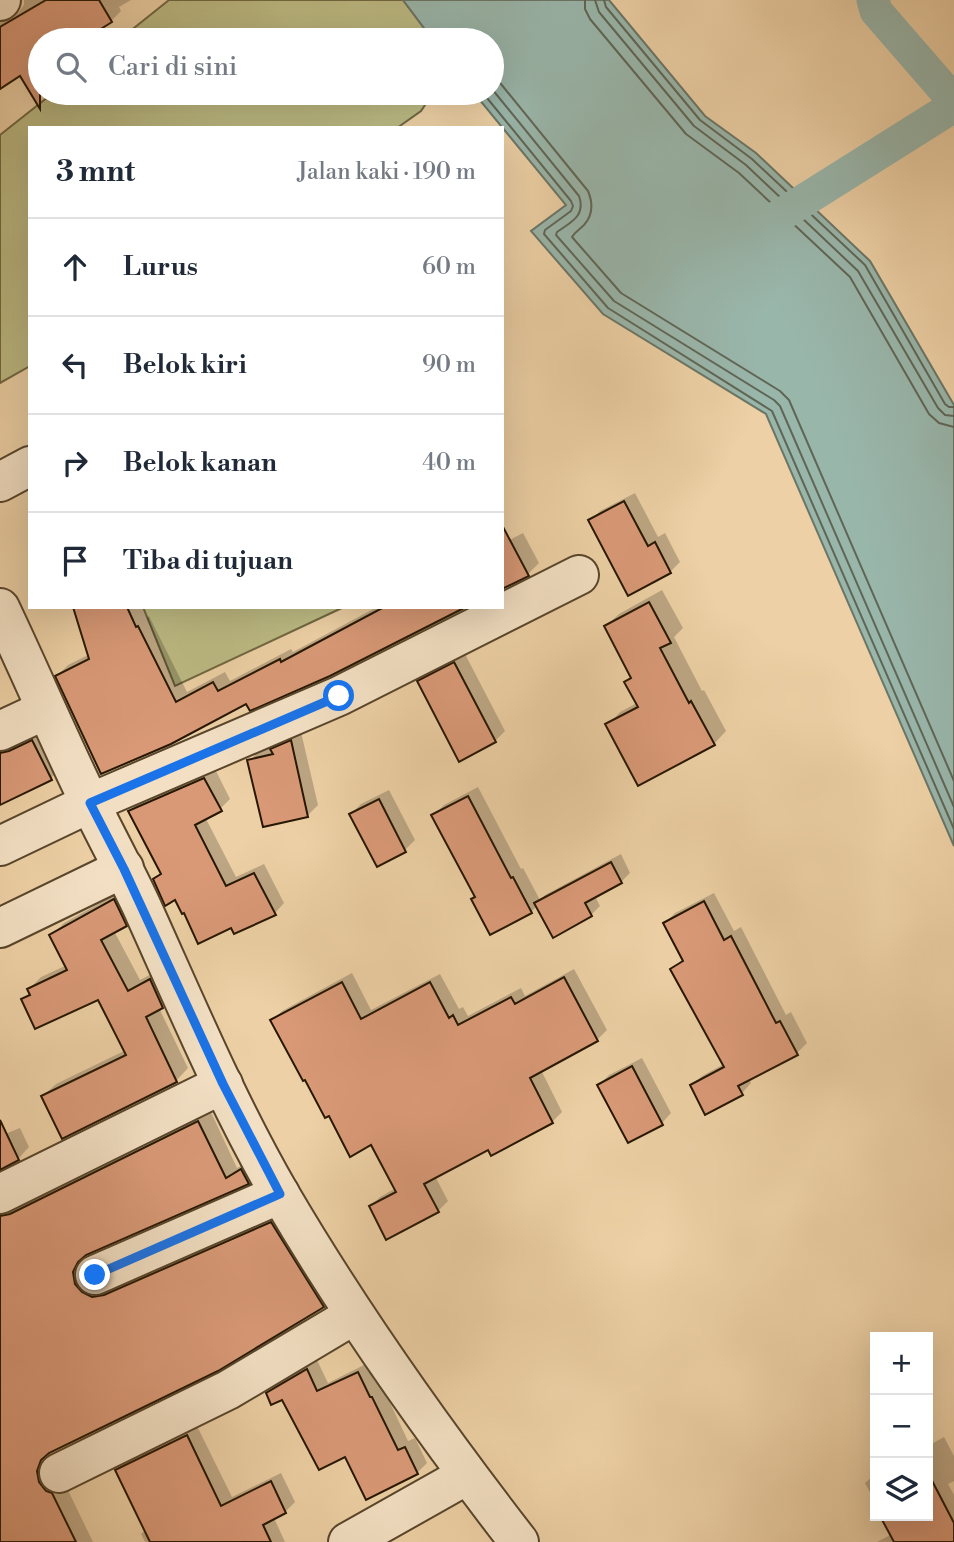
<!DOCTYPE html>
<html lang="id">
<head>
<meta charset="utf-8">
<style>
  :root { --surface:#fff; --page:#f6f6f7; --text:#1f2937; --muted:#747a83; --line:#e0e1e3 }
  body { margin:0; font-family:"Libre Bodoni",serif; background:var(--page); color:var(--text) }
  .controls { position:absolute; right:21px; bottom:21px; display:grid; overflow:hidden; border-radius:0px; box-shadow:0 7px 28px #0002 }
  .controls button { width:63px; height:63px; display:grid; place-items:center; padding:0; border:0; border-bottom:2px solid var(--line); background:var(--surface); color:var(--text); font:35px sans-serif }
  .stop { position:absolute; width:21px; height:21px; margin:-16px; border:5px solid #1a73e8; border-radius:50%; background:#fff }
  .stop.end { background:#1a73e8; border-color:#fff; box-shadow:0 2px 7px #0008 }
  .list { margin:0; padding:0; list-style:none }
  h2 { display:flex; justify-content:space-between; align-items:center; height:91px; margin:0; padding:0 28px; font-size:30px }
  h2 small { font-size:23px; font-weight:400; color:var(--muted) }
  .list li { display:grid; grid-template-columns:46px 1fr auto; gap:21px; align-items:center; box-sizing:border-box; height:98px; padding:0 28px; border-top:2px solid var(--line) }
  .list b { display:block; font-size:26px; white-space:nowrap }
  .list em { font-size:23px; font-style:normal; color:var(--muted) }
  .icon { flex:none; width:38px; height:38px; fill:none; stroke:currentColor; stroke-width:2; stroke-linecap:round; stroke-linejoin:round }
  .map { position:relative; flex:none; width:954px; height:1542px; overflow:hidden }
  .search { position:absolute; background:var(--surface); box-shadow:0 7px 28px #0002; left:28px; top:28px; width:476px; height:77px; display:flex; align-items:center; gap:18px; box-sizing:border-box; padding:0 24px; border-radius:38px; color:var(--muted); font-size:26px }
  .panel { position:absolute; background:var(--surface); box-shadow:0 7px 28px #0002; left:28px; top:126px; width:476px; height:483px; border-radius:0px }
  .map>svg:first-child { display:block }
  .green { fill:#bcba83; stroke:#716842; stroke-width:2 }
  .water { fill:#99b6ab; stroke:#6b7667; stroke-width:2 }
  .shadow { fill:#0003 }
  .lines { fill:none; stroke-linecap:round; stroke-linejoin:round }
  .shore { stroke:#606656; stroke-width:2 }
  .canal { stroke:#99b6ab; stroke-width:33 }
  .building { fill:#d99977; stroke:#261702; stroke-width:2 }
  .minor-casing { stroke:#58452b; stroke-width:42 }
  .minor { stroke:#f3e0c4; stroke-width:38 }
  .route { stroke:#1a73e8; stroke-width:9 }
</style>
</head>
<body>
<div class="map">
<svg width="954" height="1542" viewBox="0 0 954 1542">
  <rect width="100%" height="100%" fill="#edd0a5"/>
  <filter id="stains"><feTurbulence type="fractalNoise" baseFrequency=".00286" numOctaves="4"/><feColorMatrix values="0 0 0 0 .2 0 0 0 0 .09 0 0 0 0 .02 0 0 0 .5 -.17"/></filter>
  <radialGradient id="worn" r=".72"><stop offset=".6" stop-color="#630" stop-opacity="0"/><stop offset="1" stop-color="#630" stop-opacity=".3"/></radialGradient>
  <g class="green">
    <polygon points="169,0 403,0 433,40 119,40"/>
    <polygon points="53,93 433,93 421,111 397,128 30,128 30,366 0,383 0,135"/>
    <polygon points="143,607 344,607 175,686"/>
  </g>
  <polygon class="water" points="403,0 609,0 705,116 756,153 870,261 954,405 954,846 766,414 603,314 531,231 566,205 474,93 492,93 492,40 433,40"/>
  <g class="shadow">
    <polygon points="24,0 131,0 119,7 121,11 111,21 84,40 40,40 40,70 24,80 21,73 0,87 0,10 5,13 18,13 24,5"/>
    <polygon points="635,493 658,537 665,533 680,562 670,572 590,521 600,511"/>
    <polygon points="523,533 539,563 528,574 502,544"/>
    <polygon points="662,590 683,628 674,637 702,691 704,690 726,731 714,744 608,725 620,712 637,703 626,682 632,676 606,626 619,614"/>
    <polygon points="79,607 142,607 147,618 149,616 187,692 225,672 230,681 291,649 293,652 377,607 463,607 247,702 172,742 57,676 68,665 90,654"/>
    <polygon points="465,654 505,731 495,741 419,682 429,672"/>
    <polygon points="44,730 62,767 51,778 0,803 0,738"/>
    <polygon points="301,732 318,805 308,815 264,825 249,761 259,751 275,747 282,740"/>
    <polygon points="215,769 230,799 220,809 205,817 236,877 264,864 284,903 275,913 232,926 185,910 176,898 155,879 162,872 130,811 140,801"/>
    <polygon points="478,787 521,869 523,868 540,900 545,895 621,854 630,873 621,882 595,896 600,906 591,915 537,906 531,912 477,896 434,815 444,805"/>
    <polygon points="389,790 415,840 405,850 378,865 351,814 361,804"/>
    <polygon points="127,888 138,913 126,925 114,931 140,980 163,968 174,994 159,1008 188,1068 176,1081 43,1096 56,1084 126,1050 98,998 23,1000 30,992 29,989 41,977 67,965 51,936 64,923"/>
    <polygon points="714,893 734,931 741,927 786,1015 791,1012 807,1043 797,1053 749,1079 751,1083 742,1093 692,1086 702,1076 724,1064 672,969 684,958 665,923 675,913"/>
    <polygon points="574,969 607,1030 597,1040 541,1070 562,1112 552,1122 492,1153 489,1148 435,1176 448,1201 438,1211 371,1206 380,1197 396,1188 372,1143 329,1114 272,1021 282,1011 352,973 371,1010 440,974 459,1009 463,1007 468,1016 521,988 525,996"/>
    <polygon points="642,1058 671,1113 662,1123 599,1085 609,1075"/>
    <polygon points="210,1110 237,1168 253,1159 260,1171 248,1182 87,1253 84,1259 86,1272 283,1211 335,1294 323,1306 51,1451 48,1458 64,1482 93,1542 0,1542 0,1201"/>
    <polygon points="20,1128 29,1147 18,1159 0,1168 0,1136"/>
    <polygon points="317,1360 328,1383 368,1363 381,1389 383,1388 408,1441 415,1438 427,1463 417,1473 346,1455 283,1397 268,1393 278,1383"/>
    <polygon points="197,1426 232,1497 281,1473 295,1502 285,1512 274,1518 285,1542 145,1542 141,1534 146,1529 117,1470 127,1460"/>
    <polygon points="944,1437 954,1456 954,1481 948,1484 954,1495 954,1542 877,1542 892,1534 882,1516 928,1516 928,1446"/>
    <polygon points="875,1474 875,1502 865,1483"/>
  </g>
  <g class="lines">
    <g class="shore">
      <polyline points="585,0 585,9 590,19 686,134 739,173 850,277 929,414 939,423 954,427"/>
      <polyline points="595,0 599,12 694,126 746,165 858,271 938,408 945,415 954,416"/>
      <polyline points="604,0 606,7 700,120 752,159 865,265 945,404 949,407 954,407"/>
      <path d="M492,73L588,191C593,203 593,215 584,225C579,230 575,232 572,237L621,293L780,391L789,400L954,781"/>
      <path d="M492,89L579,196C586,216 571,222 557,232L556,235L614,301L774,400L780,406L954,807"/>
      <polyline points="483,93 571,201 573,206 571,211 545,230 544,234 608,308 772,411 954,829"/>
    </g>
    <g class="canal">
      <polyline points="873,0 876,11 954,101"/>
      <polyline points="768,223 954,106"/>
    </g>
  </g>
  <g class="building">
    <polygon points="46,0 99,0 112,22 83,40 40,40 40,109 20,76 0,89 0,27"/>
    <polygon points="624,501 648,546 655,542 671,573 628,596 588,520"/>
    <polygon points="502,525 529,576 502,589"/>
    <polygon points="649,602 671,643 660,648 689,703 691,701 715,745 638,786 605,724 638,707 624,682 631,678 604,626"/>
    <polygon points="73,607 127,607 136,627 138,626 176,702 213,682 218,691 280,659 281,662 384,607 466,607 330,676 250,711 246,704 171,744 101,774 55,676 89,659"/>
    <polygon points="454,662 496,742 459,762 417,681"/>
    <polygon points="32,740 52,780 0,805 0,753 9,751"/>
    <polygon points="291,740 308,817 263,827 247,760 273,754 270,749"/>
    <polygon points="204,778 222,811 195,825 226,886 254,873 276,915 234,934 231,928 198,944 184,913 182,914 175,900 165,906 153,879 161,874 128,811"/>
    <polygon points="468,796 511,878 513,877 532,913 490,935 471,899 475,897 431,815"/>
    <polygon points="379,799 406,852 377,867 349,814"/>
    <polygon points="611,862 622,883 585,903 592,916 553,938 534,903"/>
    <polygon points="114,899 127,926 101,940 128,991 150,979 163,1008 146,1017 177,1082 62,1139 41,1096 126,1055 98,1000 35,1029 21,999 30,995 27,989 67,970 49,935"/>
    <polygon points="704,901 724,940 731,936 776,1023 780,1021 798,1055 738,1086 743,1095 705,1115 690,1085 724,1067 670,969 683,961 663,923"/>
    <polygon points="564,977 598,1041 530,1078 553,1123 491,1156 488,1150 424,1184 439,1212 386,1240 369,1206 396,1192 371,1145 350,1157 329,1116 325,1118 305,1080 303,1081 270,1020 342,982 361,1019 430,982 449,1018 453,1015 458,1025 511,997 515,1004"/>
    <polygon points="632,1066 663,1125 628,1143 597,1085"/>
    <polygon points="0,1120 19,1160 0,1170"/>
    <polygon points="198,1121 226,1178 241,1169 249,1184 86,1255 78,1262 73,1272 75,1284 82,1292 92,1297 104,1295 271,1222 324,1307 218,1371 49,1453 41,1460 37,1471 39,1482 46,1491 52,1493 76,1542 0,1542 0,1216 10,1214"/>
    <polygon points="307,1369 317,1391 358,1372 370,1397 372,1397 398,1450 405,1447 418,1474 366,1500 345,1457 319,1470 282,1400 271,1405 266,1393"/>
    <polygon points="187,1435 221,1506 271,1481 286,1513 263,1525 271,1542 150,1542 115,1470"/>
    <polygon points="928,1473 954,1523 954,1542 894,1542 880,1516 928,1516"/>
  </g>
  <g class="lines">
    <defs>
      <g id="minor">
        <polyline points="0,1 1,0"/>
        <polyline points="0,482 30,466"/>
        <path d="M0,608C30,671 57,735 88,799C105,834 124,869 141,905C185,1002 227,1103 281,1196C352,1317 433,1431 519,1542"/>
        <polyline points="0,731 45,710"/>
        <polyline points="0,846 90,803 339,696 579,575"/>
        <polyline points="0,928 124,868"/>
        <polyline points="0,1194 223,1084"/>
        <polyline points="95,1275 280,1194"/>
        <polyline points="59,1473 228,1390 354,1315"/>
        <polyline points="348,1542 467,1475"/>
      </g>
    </defs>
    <use href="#minor" class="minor-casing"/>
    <use href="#minor" class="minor"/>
  </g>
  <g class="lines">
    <polyline class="route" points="95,1275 280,1194 223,1084 124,869 90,803 339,696"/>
  </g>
  <rect width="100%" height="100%" filter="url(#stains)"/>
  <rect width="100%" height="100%" fill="url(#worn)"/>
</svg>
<div class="controls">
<button>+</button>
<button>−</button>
<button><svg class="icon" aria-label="layers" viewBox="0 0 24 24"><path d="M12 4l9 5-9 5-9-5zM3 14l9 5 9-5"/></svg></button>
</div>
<div class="stop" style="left:339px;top:696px"></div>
<div class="stop end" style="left:95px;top:1275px"></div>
<div class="search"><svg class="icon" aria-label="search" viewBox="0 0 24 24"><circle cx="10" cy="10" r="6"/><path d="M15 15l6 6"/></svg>Cari di sini</div>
<section class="panel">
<h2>3 mnt<small>Jalan kaki · 190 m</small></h2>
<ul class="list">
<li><svg class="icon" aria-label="ahead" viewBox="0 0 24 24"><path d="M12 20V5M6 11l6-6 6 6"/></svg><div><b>Lurus</b></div><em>60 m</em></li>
<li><svg class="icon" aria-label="left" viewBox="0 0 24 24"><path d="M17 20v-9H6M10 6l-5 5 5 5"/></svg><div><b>Belok kiri</b></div><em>90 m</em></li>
<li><svg class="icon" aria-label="right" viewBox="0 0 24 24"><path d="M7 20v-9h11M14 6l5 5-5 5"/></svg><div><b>Belok kanan</b></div><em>40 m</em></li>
<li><svg class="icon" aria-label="arrive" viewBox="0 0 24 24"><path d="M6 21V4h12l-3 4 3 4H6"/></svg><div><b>Tiba di tujuan</b></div></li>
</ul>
</section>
</div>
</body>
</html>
